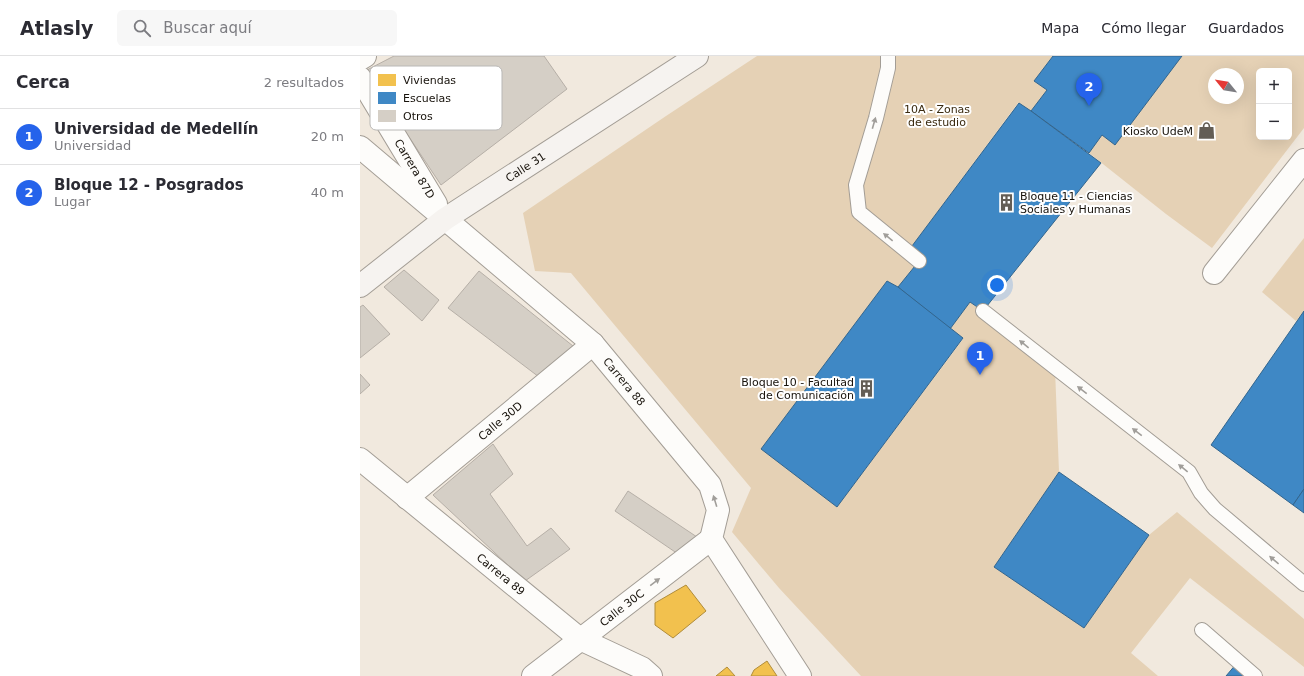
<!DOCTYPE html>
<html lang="es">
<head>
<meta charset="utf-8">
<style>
  :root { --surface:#fff; --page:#f7f7f7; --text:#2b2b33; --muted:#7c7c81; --line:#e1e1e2; --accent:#2563eb }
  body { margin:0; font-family:"DejaVu Sans",sans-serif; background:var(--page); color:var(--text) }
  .controls { position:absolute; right:12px; top:12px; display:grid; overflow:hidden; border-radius:6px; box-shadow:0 4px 16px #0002 }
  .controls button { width:36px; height:36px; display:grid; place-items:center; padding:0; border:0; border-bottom:1px solid var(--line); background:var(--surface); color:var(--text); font:20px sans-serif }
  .compass { position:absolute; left:848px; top:12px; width:36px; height:36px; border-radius:50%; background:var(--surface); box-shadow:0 4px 16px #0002; rotate:300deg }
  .you { position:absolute; left:637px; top:229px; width:14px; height:14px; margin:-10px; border:3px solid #fff; border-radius:50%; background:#1a73e8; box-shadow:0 0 0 6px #1a73e833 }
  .badge { display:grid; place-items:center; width:26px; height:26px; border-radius:50%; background:var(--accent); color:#fff; font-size:13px; font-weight:700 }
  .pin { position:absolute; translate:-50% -33px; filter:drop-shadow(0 1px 2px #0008) }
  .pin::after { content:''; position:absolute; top:21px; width:14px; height:12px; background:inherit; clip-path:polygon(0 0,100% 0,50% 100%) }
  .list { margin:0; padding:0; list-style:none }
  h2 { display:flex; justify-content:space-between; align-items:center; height:52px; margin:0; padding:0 16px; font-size:17px }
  h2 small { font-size:13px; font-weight:400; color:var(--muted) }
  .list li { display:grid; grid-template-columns:26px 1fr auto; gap:12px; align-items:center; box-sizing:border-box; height:56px; padding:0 16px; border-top:1px solid var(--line) }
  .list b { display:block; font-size:15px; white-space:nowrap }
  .list p { margin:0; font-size:13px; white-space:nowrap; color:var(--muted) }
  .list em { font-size:13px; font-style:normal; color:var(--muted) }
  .icon { flex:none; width:22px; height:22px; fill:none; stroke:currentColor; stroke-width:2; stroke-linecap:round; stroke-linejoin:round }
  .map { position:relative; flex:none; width:944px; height:620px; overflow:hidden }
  header { display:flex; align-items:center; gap:24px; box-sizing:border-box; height:56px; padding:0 20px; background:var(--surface); border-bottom:1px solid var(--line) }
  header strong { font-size:19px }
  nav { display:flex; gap:22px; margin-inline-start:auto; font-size:14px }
  .search { width:280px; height:36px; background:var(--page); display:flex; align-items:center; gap:10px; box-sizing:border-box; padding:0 14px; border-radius:6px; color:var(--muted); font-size:15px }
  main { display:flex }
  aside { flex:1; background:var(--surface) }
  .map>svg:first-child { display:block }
  .green { fill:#e5d1b5; fill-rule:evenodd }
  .homes { fill:#f2c14e; stroke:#b08c3a }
  .schools { fill:#3f88c5; stroke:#33658d }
  .building { fill:#d5cfc6; stroke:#b6afa7 }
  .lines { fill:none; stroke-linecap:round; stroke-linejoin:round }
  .lane-casing { stroke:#a39d95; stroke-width:16 }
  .street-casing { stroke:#a39d95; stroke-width:24 }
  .secondary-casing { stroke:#a39d95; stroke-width:24 }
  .lane { stroke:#fdfcfa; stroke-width:14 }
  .street { stroke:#fdfcfa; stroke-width:22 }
  .secondary { stroke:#f6f3f0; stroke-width:22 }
  .oneway { fill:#a19e9a }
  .labels { text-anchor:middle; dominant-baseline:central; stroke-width:4; stroke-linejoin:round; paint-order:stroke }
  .park-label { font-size:11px; fill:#3a2a0f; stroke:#fff }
  .poi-label { font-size:11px; fill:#17120b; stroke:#fff; text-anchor:end }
  .street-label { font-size:11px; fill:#17120b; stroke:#fff }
  .key { fill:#fff; stroke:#b9b8b6; stroke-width:1 }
  .key-label { font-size:11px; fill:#17120b }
</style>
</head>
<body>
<header>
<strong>Atlasly</strong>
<div class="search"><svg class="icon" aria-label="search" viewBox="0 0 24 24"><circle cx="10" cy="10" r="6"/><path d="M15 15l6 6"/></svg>Buscar aquí</div>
<nav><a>Mapa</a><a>Cómo llegar</a><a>Guardados</a></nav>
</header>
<main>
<aside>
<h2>Cerca<small>2 resultados</small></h2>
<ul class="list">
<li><span class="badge">1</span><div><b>Universidad de Medellín</b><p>Universidad</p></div><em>20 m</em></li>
<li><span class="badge">2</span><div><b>Bloque 12 - Posgrados</b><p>Lugar</p></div><em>40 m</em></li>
</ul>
</aside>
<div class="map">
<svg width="944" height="620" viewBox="0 0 944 620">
  <rect width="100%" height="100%" fill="#f1e9de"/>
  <g class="green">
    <polygon points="397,0 693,0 674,25 687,34 671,55 658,47 549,194 559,205 538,231 527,225 402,393 477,451 603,283 590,273 610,246 695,313 699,416 634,511 724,572 789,479 817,456 944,563 944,611 830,522 771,597 798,620 501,620 419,532 372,476 391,432 211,217 175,215 163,157 306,60"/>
    <path d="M822,0H944V72L852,192L806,158L729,97L742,79ZM899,15H929V81H899ZM854,18H878V42H854Z"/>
    <polygon points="944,182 944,255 936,265 902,236"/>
  </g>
  <g class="homes">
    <polygon points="326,529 346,555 313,582 295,569 295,547"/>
    <polygon points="407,605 417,620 391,620 394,614"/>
    <polygon points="367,611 375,620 356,620"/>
  </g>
  <g class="schools">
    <polygon points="693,0 822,0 755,89 742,79 729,97 671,55 687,34 674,25"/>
    <polygon points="659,47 671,55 741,107 623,255 610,246 590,273 538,231 559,205 549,194"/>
    <polygon points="527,225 538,231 603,282 477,451 401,393"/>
    <polygon points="944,255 944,433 933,449 851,389"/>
    <polygon points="699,416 789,479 724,572 634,511"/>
    <polygon points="944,433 944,457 933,449"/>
    <polygon points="877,607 893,620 866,620"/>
  </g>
  <g class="building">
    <polygon points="34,0 184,0 207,33 81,129 5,15"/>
    <polygon points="44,214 79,244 62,265 24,231"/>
    <polygon points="119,215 213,290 179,321 88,252"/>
    <polygon points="3,249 30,278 0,302 0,251"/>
    <polygon points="0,318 10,329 0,338"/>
    <polygon points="133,388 153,418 130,438 167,490 191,472 210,493 165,525 73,439"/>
    <polygon points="268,435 337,481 321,500 255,455"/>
  </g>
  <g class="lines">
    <defs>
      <g id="lane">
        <polyline points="528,0 528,12 516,62 496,129 499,156 559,205"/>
        <polyline points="623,255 829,416 841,437 855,453 944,528"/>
        <polyline points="842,574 895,620"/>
      </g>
      <g id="street">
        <polyline points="0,3 5,0"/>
        <path id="s1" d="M0,22L76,148"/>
        <path id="s2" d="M0,91L233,288L350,429L358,454L351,483L440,620"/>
        <polyline points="854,217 944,104"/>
        <path id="s3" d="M0,403L220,583L282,612L291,620"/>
        <path id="s4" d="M47,442L233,288"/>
        <path id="s5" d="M173,620L351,483"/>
      </g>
      <g id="secondary">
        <path id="s6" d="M0,230L85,163L337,0"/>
      </g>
    </defs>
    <use href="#lane" class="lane-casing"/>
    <use href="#street" class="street-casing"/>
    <use href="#secondary" class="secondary-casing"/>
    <use href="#lane" class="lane"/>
    <use href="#street" class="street"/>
    <use href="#secondary" class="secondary"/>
  </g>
  <defs><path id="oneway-solid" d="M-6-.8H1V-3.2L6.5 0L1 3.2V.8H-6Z"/></defs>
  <g class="oneway">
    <use href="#oneway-solid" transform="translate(514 67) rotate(-74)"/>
    <use href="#oneway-solid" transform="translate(528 181) rotate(-141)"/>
    <use href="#oneway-solid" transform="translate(664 288) rotate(-141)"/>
    <use href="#oneway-solid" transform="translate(722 334) rotate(-142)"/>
    <use href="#oneway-solid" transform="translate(777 376) rotate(-143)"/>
    <use href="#oneway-solid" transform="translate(823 412) rotate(-141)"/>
    <use href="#oneway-solid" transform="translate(355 445) rotate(-107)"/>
    <use href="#oneway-solid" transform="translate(914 504) rotate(-140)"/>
    <use href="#oneway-solid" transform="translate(295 526) rotate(-37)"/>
  </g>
  <defs>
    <symbol id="shop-bare" viewBox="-9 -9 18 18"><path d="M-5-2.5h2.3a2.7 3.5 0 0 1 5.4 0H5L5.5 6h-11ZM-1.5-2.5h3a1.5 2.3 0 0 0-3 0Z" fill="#635d55" stroke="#fff" stroke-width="2.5" paint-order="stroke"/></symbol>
    <symbol id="building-bare" viewBox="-9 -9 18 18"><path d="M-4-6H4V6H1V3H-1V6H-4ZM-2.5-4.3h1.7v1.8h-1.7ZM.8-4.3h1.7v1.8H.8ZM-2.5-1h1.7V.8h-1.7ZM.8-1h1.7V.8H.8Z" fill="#635d55" stroke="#fff" stroke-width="2.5" paint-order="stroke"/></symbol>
  </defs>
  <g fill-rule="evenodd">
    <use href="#shop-bare" x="834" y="62" width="25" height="25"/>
    <use href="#building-bare" x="634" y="134" width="25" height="25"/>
    <use href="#building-bare" x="494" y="320" width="25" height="25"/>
  </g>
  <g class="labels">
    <g class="park-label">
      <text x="577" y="53">10A - Zonas<tspan x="577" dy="13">de estudio</tspan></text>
    </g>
    <g class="poi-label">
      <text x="833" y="75">Kiosko UdeM</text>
      <text x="660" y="140" text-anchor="start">Bloque 11 - Ciencias<tspan x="660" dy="13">Sociales y Humanas</tspan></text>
      <text x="494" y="326">Bloque 10 - Facultad<tspan x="494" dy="13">de Comunicación</tspan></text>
    </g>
    <g class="street-label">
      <text stroke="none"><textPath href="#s6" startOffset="204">Calle 31</textPath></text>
      <text stroke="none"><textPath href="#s1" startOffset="106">Carrera 87D</textPath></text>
      <text stroke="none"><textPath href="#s2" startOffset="354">Carrera 88</textPath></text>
      <text stroke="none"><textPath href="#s4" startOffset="121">Calle 30D</textPath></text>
      <text stroke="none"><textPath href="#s3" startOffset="182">Carrera 89</textPath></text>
      <text stroke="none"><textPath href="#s5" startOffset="112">Calle 30C</textPath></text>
    </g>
  </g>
  <rect x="10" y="10" width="132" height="64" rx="6" class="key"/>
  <rect x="18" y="18" width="18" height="12" fill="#f2c14e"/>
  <rect x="18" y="36" width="18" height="12" fill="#3f88c5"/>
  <rect x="18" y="54" width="18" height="12" fill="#d5cfc6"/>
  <g class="key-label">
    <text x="43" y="28">Viviendas</text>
    <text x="43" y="46">Escuelas</text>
    <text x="43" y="64">Otros</text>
  </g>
</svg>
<div class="controls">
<button>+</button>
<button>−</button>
</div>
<svg class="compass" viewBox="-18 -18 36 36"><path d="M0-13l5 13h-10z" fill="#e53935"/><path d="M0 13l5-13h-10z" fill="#7c7c81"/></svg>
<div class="you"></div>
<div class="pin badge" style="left:620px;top:319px">1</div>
<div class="pin badge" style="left:729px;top:50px">2</div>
</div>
</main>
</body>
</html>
